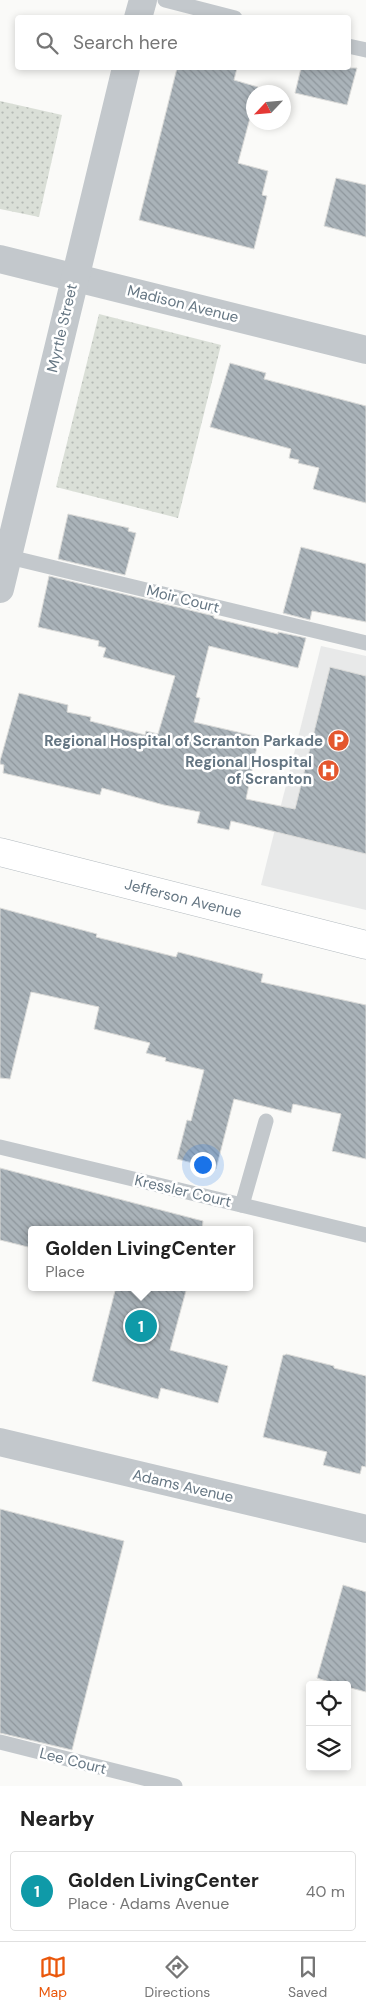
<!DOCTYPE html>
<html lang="en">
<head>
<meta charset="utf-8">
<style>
  :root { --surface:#fff; --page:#f2f2f2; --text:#222; --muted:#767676; --line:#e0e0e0; --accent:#ea580c }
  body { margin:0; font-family:"DM Sans",sans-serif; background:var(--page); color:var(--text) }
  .controls { position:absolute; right:15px; bottom:15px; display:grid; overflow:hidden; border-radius:5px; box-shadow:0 2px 8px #0003 }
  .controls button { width:45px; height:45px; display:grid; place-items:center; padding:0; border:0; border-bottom:1px solid var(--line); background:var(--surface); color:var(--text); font:25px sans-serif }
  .compass { position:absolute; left:246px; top:85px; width:45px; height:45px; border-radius:50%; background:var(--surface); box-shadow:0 2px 8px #0003; rotate:244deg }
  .you { position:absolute; left:202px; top:1164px; width:18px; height:18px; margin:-12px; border:4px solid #fff; border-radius:50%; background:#1a73e8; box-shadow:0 0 0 8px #1a73e833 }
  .badge { display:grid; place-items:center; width:32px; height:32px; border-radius:50%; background:var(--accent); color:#fff; font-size:16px; font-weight:700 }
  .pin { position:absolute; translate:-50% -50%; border:2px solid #fff; box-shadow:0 1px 5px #0006 }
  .popup { position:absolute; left:28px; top:1226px; width:225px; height:65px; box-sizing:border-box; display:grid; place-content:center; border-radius:5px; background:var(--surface); filter:drop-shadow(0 1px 4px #0005); font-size:16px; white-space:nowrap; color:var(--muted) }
  .popup b { font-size:19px; color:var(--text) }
  .popup::after { content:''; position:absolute; left:50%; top:100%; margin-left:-10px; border:10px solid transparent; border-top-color:var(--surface) }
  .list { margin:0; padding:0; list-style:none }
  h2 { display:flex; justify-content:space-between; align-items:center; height:65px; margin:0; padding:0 20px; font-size:21px }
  h2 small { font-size:16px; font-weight:400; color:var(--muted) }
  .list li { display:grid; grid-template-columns:32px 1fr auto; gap:15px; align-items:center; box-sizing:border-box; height:80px; margin:0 10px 10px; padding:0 10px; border:1px solid var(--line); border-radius:5px }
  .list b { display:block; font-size:19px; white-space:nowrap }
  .list p { margin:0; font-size:16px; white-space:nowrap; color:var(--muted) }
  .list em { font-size:16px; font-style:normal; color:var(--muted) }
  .icon { flex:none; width:28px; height:28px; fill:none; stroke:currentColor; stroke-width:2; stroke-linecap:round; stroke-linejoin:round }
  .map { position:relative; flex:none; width:366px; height:1786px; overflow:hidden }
  .search { position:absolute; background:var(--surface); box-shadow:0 2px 8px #0003; left:15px; right:15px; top:15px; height:55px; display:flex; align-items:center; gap:12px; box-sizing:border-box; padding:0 18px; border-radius:5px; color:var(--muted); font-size:19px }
  .sheet { height:155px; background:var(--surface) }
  nav { display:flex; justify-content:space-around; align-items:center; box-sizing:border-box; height:70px; border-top:1px solid var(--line); background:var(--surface); font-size:14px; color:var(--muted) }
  nav a { display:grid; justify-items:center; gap:2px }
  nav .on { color:var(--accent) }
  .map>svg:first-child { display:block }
  .built { fill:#e8e9e9 }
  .grass { fill:url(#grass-dots) }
  .building { fill:url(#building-back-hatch); stroke:#dcdcda }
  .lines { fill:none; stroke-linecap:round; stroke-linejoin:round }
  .secondary-casing { stroke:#b3babf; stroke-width:29 }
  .service { stroke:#c3c8cc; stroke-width:15 }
  .minor { stroke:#c3c8cc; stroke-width:28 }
  .secondary { stroke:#fff; stroke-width:28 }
  .labels { text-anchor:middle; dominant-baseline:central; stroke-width:5; stroke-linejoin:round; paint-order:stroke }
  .street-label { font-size:15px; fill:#657683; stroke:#fff }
  .poi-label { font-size:15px; font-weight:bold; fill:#657683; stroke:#fff; text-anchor:end }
</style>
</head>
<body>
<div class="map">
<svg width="366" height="1786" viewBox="0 0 366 1786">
  <defs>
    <pattern id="grass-dots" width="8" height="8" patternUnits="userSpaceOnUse" patternTransform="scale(1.25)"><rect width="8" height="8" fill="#dadfd7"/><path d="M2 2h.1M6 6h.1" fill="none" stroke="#b4b9b4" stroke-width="1.8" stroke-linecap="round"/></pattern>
    <pattern id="building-back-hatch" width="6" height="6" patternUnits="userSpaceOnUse" patternTransform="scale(1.25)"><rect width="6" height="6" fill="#aab3b9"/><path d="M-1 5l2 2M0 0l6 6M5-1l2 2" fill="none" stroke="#8e969c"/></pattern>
  </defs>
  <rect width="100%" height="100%" fill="#fafaf8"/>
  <polygon class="built" points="321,646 366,656 366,910 261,885"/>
  <g class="grass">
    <polygon points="0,101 62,115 39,217 0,209"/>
    <polygon points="99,314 221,345 178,518 56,487"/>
  </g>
  <g class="building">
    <polygon points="177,68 237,68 234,80 258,87 256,92 254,92 254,103 238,163 268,171 262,195 267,196 254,249 139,220"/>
    <polygon points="301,68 357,68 347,105 295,93"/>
    <polygon points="336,178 366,185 366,237 324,226"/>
    <polygon points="230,363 266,373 264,379 366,406 366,503 313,489 319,468 298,463 299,460 289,458 291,449 210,427"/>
    <polygon points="68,514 129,528 128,531 136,533 125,575 58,559"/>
    <polygon points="301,547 366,564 366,622 312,611 310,620 283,613"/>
    <polygon points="49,576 214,616 214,618 278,634 278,632 306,638 298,668 209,646 196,697 200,698 194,722 259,737 246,799 295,809 330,667 366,676 366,854 231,821 229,830 197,823 200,812 164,805 102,788 100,795 3,773 4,765 0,764 0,761 19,693 68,705 67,712 91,717 90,721 145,735 146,731 158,734 175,676 103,657 106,648 98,646 99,641 38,627"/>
    <polygon points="0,908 97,934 96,937 176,957 178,952 263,974 261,982 366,1005 366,1159 332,1151 341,1114 293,1104 291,1113 234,1099 216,1169 177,1159 187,1120 191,1121 204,1070 165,1061 166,1058 146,1053 150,1043 94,1029 99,1007 31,992 10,1079 0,1078"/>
    <polygon points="0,1168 203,1221 202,1230 32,1230 32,1248 0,1240"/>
    <polygon points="116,1287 187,1287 170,1350 228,1366 218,1403 161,1388 158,1399 92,1381"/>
    <polygon points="286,1354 334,1366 334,1368 366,1376 366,1467 362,1466 360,1474 323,1465 327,1452 263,1437 283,1355 285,1355"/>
    <polygon points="0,1509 124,1541 72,1750 0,1733"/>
    <polygon points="343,1585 366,1592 366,1692 347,1687 347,1685 339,1685 317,1678"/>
  </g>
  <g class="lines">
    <defs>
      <g id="secondary">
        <path id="s1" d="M0,852L366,945"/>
      </g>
    </defs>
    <use href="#secondary" class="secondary-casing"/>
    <g class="service">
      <polyline points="165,0 235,18"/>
      <polyline points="348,46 366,50"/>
      <polyline points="1,555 366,643"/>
      <polyline points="0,1147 366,1235"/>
      <polyline points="242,1205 266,1121"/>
      <polyline points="0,1742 175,1786"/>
    </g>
    <g class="minor">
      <polyline points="138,18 143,0"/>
      <polyline points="0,259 366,350"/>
      <polyline points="0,589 126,68"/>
      <polyline points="0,1442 366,1529"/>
    </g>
    <use href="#secondary" class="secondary"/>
  </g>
  <defs>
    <symbol id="parking-disc" viewBox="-11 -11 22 22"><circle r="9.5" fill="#e4572e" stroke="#fff"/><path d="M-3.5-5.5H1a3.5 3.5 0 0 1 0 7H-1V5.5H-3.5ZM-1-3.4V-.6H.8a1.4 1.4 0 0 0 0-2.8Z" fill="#fff"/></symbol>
    <symbol id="hospital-disc" viewBox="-11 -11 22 22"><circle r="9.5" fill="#e4572e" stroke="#fff"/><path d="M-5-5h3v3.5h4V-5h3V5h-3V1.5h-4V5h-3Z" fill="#fff"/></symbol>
  </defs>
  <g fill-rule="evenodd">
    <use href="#parking-disc" x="326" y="728" width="25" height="25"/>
    <use href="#hospital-disc" x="316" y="758" width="25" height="25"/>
  </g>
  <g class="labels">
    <g class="street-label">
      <text transform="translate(183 304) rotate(14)">Madison Avenue</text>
      <text transform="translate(62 328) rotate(-77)">Myrtle Street</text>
      <text transform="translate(183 599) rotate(14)">Moir Court</text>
      <text stroke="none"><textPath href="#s1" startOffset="189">Jefferson Avenue</textPath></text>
      <text transform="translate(183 1191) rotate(13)">Kressler Court</text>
      <text transform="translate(183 1486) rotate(13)">Adams Avenue</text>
      <text transform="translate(73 1761) rotate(14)">Lee Court</text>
    </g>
    <g class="poi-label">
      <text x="323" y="741">Regional Hospital of Scranton Parkade</text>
      <text x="312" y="762">Regional Hospital<tspan x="312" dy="17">of Scranton</tspan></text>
    </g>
  </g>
</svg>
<div class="controls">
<button><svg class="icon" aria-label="locate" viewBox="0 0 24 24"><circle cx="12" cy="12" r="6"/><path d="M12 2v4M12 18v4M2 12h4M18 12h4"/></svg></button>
<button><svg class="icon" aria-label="layers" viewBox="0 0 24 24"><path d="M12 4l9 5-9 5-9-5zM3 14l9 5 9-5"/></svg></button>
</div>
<svg class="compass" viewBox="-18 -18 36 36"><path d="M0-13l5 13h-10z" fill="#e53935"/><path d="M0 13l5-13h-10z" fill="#767676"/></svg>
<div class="you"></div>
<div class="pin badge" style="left:141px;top:1326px;background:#0f9aa8">1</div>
<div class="popup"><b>Golden LivingCenter</b>Place</div>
<div class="search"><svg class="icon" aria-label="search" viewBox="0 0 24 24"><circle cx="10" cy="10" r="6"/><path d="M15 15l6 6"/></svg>Search here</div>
</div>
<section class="sheet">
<h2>Nearby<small></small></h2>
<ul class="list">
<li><span class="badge" style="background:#0f9aa8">1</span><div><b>Golden LivingCenter</b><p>Place · Adams Avenue</p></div><em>40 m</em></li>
</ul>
</section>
<nav>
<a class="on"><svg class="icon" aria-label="map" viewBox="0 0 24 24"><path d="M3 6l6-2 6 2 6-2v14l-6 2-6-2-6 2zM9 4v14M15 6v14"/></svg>Map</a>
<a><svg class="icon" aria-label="directions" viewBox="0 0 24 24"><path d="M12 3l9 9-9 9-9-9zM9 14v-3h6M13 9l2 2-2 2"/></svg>Directions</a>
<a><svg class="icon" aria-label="saved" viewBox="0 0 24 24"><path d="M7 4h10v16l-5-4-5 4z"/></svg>Saved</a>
</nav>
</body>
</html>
